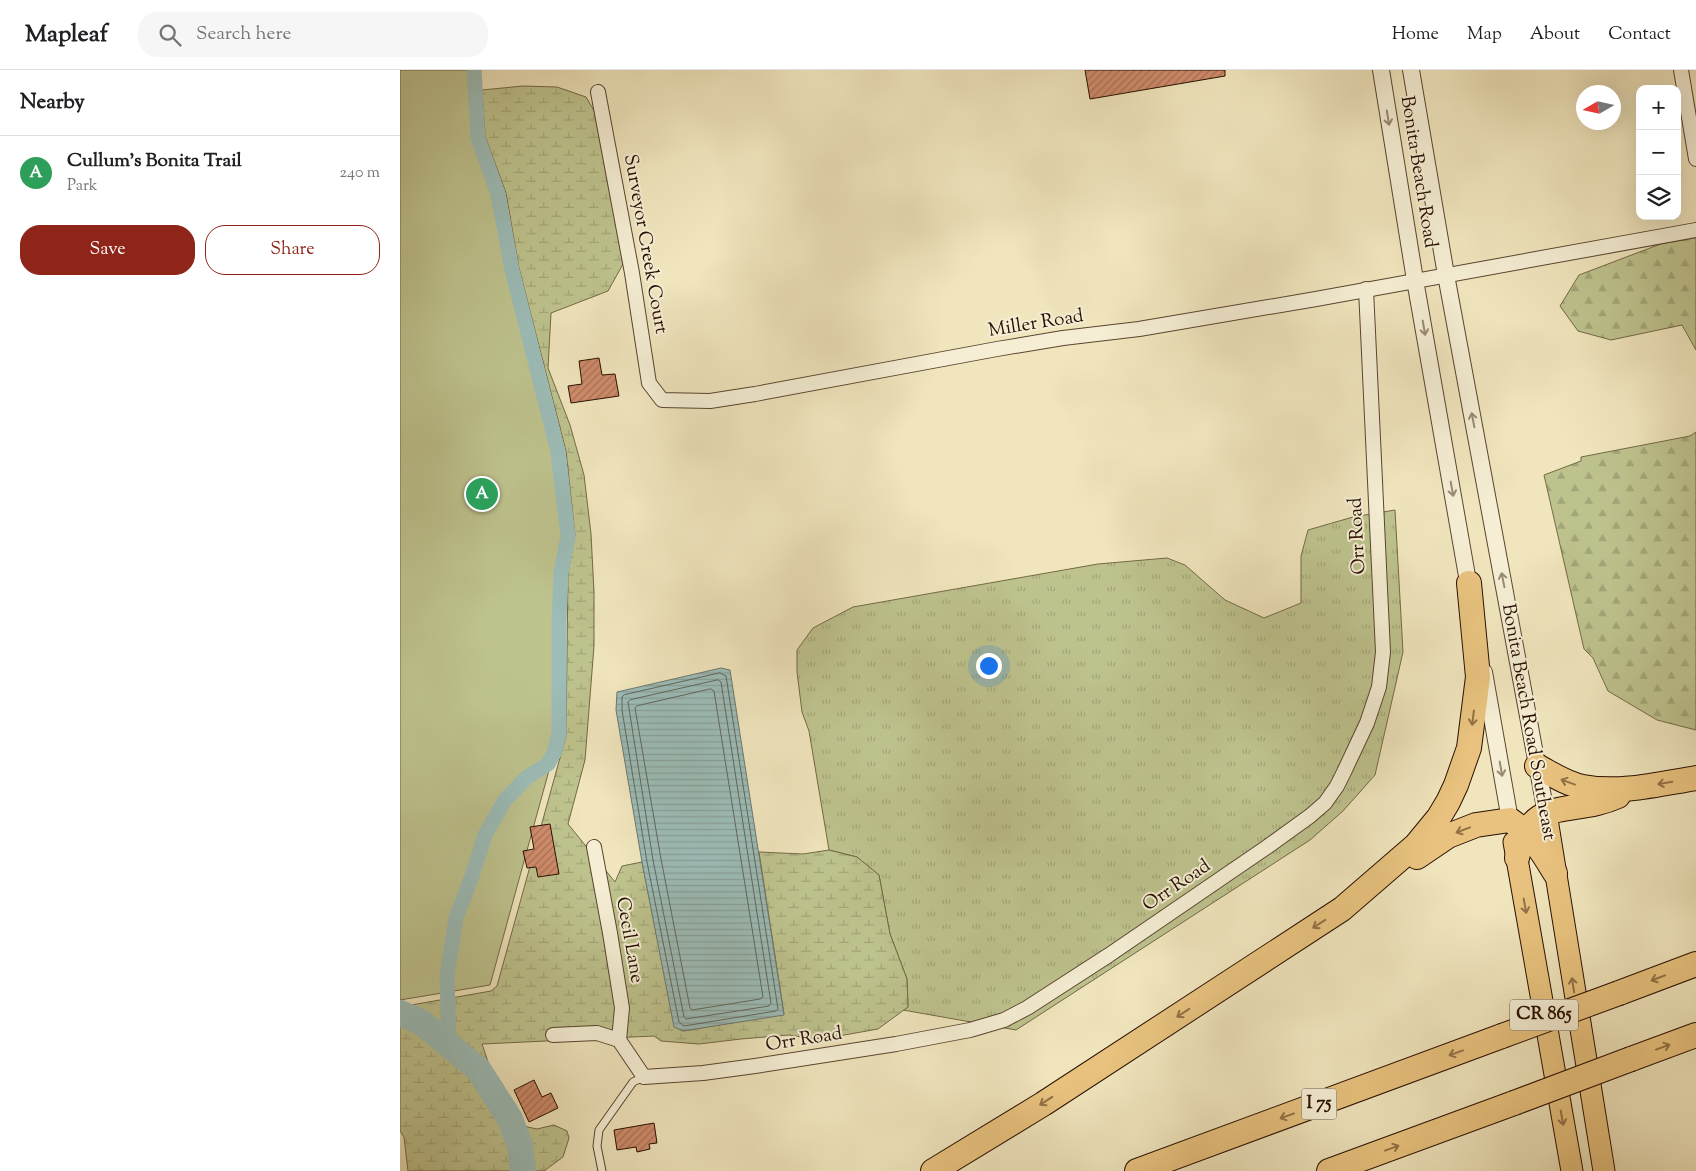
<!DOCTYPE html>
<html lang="en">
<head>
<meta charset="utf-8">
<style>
  :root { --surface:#fff; --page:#f6f6f6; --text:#202124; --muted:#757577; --line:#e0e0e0; --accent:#8f2418 }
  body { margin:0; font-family:"Sorts Mill Goudy",serif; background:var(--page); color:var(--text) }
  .controls { position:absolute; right:15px; top:15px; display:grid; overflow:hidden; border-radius:10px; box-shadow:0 5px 20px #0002 }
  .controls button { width:45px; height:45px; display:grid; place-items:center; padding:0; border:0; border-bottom:1px solid var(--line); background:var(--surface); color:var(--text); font:25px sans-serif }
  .compass { position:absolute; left:1176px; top:15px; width:45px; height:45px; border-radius:50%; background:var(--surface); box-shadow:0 5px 20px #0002; rotate:261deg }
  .you { position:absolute; left:588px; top:595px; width:18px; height:18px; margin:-12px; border:4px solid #fff; border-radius:50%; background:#1a73e8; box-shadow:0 0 0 8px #1a73e833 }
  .badge { display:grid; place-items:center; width:32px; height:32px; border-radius:50%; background:var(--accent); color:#fff; font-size:16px; font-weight:700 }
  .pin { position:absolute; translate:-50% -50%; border:2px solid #fff; box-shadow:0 1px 5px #0006 }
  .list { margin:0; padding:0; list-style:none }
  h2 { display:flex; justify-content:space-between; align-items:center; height:65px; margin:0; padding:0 20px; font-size:21px }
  h2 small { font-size:16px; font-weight:400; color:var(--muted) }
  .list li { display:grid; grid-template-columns:32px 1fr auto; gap:15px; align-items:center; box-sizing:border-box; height:75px; padding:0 20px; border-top:1px solid var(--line) }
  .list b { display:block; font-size:19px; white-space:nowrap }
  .list p { margin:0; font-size:16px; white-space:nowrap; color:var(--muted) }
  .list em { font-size:16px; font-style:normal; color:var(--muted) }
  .actions { display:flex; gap:10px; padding:15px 20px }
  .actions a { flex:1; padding:11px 0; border:1px solid var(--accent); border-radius:20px; text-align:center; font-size:18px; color:var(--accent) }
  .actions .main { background:var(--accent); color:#fff }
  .icon { flex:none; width:28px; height:28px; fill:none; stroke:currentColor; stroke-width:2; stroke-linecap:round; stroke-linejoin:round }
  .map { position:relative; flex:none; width:1296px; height:1101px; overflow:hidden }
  header { display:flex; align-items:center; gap:30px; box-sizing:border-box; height:70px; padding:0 25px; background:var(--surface); border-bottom:1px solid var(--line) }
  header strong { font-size:24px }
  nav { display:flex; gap:28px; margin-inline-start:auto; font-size:18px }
  .search { width:350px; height:45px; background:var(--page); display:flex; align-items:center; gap:12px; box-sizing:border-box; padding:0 18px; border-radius:20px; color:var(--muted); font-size:19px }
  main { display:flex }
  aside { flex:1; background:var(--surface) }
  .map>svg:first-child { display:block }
  .grass { fill:url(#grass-tufts); stroke:#736947 }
  .forest { fill:url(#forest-firs); stroke:#736947 }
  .wetland { fill:url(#wetland-marsh); stroke:#736947 }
  .green { fill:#bec38e; stroke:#736947 }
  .water { fill:url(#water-rules); stroke:#6e776e }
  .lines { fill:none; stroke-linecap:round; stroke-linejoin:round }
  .shore { stroke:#62665c; stroke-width:1 }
  .canal { stroke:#9cbdb8; stroke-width:15 }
  .river { stroke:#9cbdb8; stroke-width:26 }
  .building { fill:url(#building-hatch); stroke:#280f00 }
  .service-casing { stroke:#5a442f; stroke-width:9 }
  .minor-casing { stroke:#5a442f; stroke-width:16 }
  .tertiary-casing { stroke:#5a442f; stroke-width:18 }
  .primary-casing { stroke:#280f00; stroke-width:23 }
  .motorway-casing { stroke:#280f00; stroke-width:26 }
  .service { stroke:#f5eed4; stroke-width:7 }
  .minor { stroke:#f5eed4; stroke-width:14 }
  .tertiary { stroke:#f5eed4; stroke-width:16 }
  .primary { stroke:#e8c27e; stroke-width:21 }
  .motorway { stroke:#e8c27e; stroke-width:24 }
  .motorway-bridge-casing { stroke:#280f00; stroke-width:26; stroke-linecap:butt }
  .motorway-bridge { stroke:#e8c27e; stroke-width:24 }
  .oneway { stroke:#998a75 }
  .oneway2 { stroke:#927145 }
  .labels { text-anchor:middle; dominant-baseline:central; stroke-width:4; stroke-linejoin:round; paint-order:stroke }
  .shield { fill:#f5eed4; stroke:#665240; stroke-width:1 }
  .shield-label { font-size:18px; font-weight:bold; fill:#280f00 }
  .street-label { font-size:19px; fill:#280f00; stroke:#f5eed4 }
</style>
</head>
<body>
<header>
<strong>Mapleaf</strong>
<div class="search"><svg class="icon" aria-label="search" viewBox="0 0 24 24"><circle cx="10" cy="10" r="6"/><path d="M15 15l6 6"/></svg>Search here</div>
<nav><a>Home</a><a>Map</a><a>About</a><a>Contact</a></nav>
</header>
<main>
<aside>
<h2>Nearby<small></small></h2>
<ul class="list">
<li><span class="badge" style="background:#2e9e5b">A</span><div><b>Cullum's Bonita Trail</b><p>Park</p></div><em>240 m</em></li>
</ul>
<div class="actions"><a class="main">Save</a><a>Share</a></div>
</aside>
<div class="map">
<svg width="1296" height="1101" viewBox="0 0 1296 1101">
  <defs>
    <pattern id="grass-tufts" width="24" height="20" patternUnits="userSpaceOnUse" patternTransform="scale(1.25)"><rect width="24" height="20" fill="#bec38e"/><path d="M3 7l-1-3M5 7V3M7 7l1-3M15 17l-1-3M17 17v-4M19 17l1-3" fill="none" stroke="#a3a679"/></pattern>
    <pattern id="forest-firs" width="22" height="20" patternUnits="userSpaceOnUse" patternTransform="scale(1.25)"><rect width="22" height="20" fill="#bec38e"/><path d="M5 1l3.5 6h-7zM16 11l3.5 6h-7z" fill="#a3a679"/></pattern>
    <pattern id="wetland-marsh" width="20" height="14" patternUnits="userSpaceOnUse" patternTransform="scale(1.25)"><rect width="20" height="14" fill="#bec38e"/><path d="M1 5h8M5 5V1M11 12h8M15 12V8" fill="none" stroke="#a3a679"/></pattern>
    <pattern id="water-rules" width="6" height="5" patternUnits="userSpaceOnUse" patternTransform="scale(1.25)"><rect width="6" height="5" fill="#9cbdb8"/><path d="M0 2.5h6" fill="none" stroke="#86a19c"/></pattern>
    <pattern id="building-hatch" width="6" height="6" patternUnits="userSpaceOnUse" patternTransform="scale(1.25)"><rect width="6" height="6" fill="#cf8c6c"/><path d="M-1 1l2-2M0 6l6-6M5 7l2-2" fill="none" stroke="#a87156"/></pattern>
  </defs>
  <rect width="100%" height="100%" fill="#f0e5bd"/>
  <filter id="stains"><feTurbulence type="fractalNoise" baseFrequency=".004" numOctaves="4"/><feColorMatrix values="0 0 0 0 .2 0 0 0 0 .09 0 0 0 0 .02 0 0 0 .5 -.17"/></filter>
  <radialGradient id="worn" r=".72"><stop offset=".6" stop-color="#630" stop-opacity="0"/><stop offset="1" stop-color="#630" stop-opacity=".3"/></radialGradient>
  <polygon class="grass" points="995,440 1003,582 975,705 943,741 910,770 616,960 503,940 508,937 507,909 490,864 479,805 457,787 429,780 409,661 402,642 397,602 397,580 413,558 453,537 698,494 767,488 785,495 825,530 864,548 901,533 901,486 908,460 953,447"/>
  <g class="forest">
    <polygon points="1296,165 1296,280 1282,255 1211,270 1178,261 1160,236 1179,205 1279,167"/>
    <polygon points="1296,362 1296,660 1257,650 1208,621 1193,588 1184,579 1144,405 1181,391 1181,387 1290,366"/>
  </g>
  <polygon class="wetland" points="123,16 157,17 186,27 211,69 232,178 208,221 151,243 148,298 170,355 184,405 191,464 194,522 194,576 185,690 168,754 215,812 222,796 242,792 275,957 283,961 384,944 359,782 403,784 429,780 457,787 479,805 490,864 507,909 508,937 478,959 433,967 413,969 389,965 341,969 299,974 261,971 254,966 82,974 89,995 103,1015 113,1044 123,1056 137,1059 154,1055 167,1061 169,1068 163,1087 144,1101 8,1101 4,1067 0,1061 0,937 91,921 97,916 166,666 168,503 175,465 166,381 119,198 106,123 85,66 82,20"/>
  <polygon class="green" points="0,0 73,0 78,68 98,124 112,200 158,382 168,466 161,503 159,664 90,915 0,930"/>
  <polygon class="water" points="321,598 330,600 384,945 283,961 274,957 242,792 216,640 217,622"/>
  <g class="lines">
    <g class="shore">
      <polygon points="320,603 326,606 378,939 376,941 284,956 279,952 247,792 222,640 222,627 224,625"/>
      <polygon points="318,610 321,612 371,933 369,936 286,949 284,947 253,790 228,632 230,630"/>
      <polygon points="311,619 314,621 363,927 360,929 292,940 290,938 261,789 235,638 237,636"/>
    </g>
    <polyline class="canal" points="49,975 47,906 56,848 72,806 85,765 105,730 126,708 148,694 154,683 159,664 159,551 161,503 168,466 158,382 112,200 98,124 78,68 74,0"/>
    <polyline class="river" points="0,943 21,952 78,999 110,1049 120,1076 123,1101"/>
  </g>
  <g class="building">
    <polygon points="685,0 825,0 825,6 690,29"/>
    <polygon points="199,288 202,305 215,304 219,326 171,333 168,316 182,314 179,291"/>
    <polygon points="150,754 159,804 138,807 136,797 127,798 123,781 134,779 130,757"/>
    <polygon points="134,1010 142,1027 151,1023 158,1038 129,1052 114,1020"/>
    <polygon points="254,1053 257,1073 249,1074 250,1079 237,1082 236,1077 217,1080 214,1060"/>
  </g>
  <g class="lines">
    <defs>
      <polyline id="service" points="202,1101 197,1076 199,1060 233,1012 244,1007"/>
      <g id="minor">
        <polyline points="1281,0 1296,89"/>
        <polyline points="198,22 232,203 249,313 262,330 310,331 355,324 597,279 663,268 739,259 916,229 1296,160"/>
        <polyline points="194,777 210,863 222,938 219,970"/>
        <polyline points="153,965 197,963 219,970 244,1007 303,1003 355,996 496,974 570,960 604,950 627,938 709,885 867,777 910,746 925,733 937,716 944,702 967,653 979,617 983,582 966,219"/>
      </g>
      <g id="tertiary">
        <polyline points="981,0 1015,210 1070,523"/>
        <polyline points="1011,0 1046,205 1146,743"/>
        <polyline points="1084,602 1110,750"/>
      </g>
      <g id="primary">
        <polyline points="1146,743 1204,1101"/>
        <polyline points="1114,772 1172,1101"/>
      </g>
      <g id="motorway">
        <path d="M1137,696C1152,704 1166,714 1183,717C1220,724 1259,714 1296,708"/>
        <path d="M1017,787L1048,766L1076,755L1110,750C1133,766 1141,780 1155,803"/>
        <path d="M1117,788C1131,723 1172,747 1218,726"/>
        <polyline points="1219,923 1296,894"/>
        <polyline points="1231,989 1296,965"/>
        <polyline points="533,1101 643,1034 942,839 1016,775 1039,747 1048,732 1056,715 1069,678 1078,607 1069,513"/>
        <polyline points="737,1101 1102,966"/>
        <polyline points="929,1101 1114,1033"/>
      </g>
    </defs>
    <use href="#service" class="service-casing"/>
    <use href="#minor" class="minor-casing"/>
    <use href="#tertiary" class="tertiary-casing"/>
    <use href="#primary" class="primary-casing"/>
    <use href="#motorway" class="motorway-casing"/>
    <use href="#service" class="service"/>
    <use href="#minor" class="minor"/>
    <use href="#tertiary" class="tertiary"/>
    <use href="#primary" class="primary"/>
    <use href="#motorway" class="motorway"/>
    <defs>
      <g id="motorway-bridge">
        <polyline points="1102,966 1219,923"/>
        <polyline points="1114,1033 1231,989"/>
      </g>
    </defs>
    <use href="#motorway-bridge" class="motorway-bridge-casing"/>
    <use href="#motorway-bridge" class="motorway-bridge"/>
  </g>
  <defs><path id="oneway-shaft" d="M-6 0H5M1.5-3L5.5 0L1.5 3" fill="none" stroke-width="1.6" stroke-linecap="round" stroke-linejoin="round" transform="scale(1.25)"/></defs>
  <g class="oneway">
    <use href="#oneway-shaft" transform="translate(988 48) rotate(81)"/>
    <use href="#oneway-shaft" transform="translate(1024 258) rotate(80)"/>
    <use href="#oneway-shaft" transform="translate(1073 350) rotate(-101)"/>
    <use href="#oneway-shaft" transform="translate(1052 419) rotate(80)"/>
    <use href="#oneway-shaft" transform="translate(1103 510) rotate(-101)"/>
    <use href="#oneway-shaft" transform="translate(1101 699) rotate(80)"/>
  </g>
  <g class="oneway2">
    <use href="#oneway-shaft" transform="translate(1073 648) rotate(97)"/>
    <use href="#oneway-shaft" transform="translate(1168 712) rotate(-160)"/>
    <use href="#oneway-shaft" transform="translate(1265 713) rotate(171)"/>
    <use href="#oneway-shaft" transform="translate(1063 760) rotate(159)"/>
    <use href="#oneway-shaft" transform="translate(1125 836) rotate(80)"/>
    <use href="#oneway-shaft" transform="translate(919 854) rotate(147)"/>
    <use href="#oneway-shaft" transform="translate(1258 908) rotate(159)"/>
    <use href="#oneway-shaft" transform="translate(1173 915) rotate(-99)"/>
    <use href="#oneway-shaft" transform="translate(783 943) rotate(147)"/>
    <use href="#oneway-shaft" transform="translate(1263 977) rotate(-20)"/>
    <use href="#oneway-shaft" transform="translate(1056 983) rotate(160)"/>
    <use href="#oneway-shaft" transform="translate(646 1031) rotate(147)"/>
    <use href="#oneway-shaft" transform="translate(887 1046) rotate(160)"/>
    <use href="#oneway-shaft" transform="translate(1162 1048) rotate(80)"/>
    <use href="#oneway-shaft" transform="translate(992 1078) rotate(-20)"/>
  </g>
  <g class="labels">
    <g class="shield">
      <rect x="1110" y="929.5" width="68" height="31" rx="4"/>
      <rect x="901.5" y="1018.5" width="35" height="31" rx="4"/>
    </g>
    <g class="shield-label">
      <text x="1144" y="945">CR 865</text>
      <text x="919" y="1034">I 75</text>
    </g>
    <g class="street-label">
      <text transform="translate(1018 102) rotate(81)">Bonita Beach Road</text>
      <text transform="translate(245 174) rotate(80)">Surveyor Creek Court</text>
      <text transform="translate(636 254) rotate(-9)">Miller Road</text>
      <text transform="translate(958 466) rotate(-93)">Orr Road</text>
      <text transform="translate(1128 652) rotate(80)">Bonita Beach Road Southeast</text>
      <text transform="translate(777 816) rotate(-34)">Orr Road</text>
      <text transform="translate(229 870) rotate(80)">Cecil Lane</text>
      <text transform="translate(404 970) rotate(-9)">Orr Road</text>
    </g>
  </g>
  <rect width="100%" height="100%" filter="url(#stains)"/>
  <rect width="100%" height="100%" fill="url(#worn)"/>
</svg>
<div class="controls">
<button>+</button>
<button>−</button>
<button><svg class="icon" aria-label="layers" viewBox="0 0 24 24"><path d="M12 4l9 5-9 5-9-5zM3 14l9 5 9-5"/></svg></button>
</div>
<svg class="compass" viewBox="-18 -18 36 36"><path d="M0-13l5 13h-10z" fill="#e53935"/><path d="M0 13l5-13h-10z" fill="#757577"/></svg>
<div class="you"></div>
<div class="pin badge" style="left:82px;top:424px;background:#2e9e5b">A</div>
</div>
</main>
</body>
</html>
